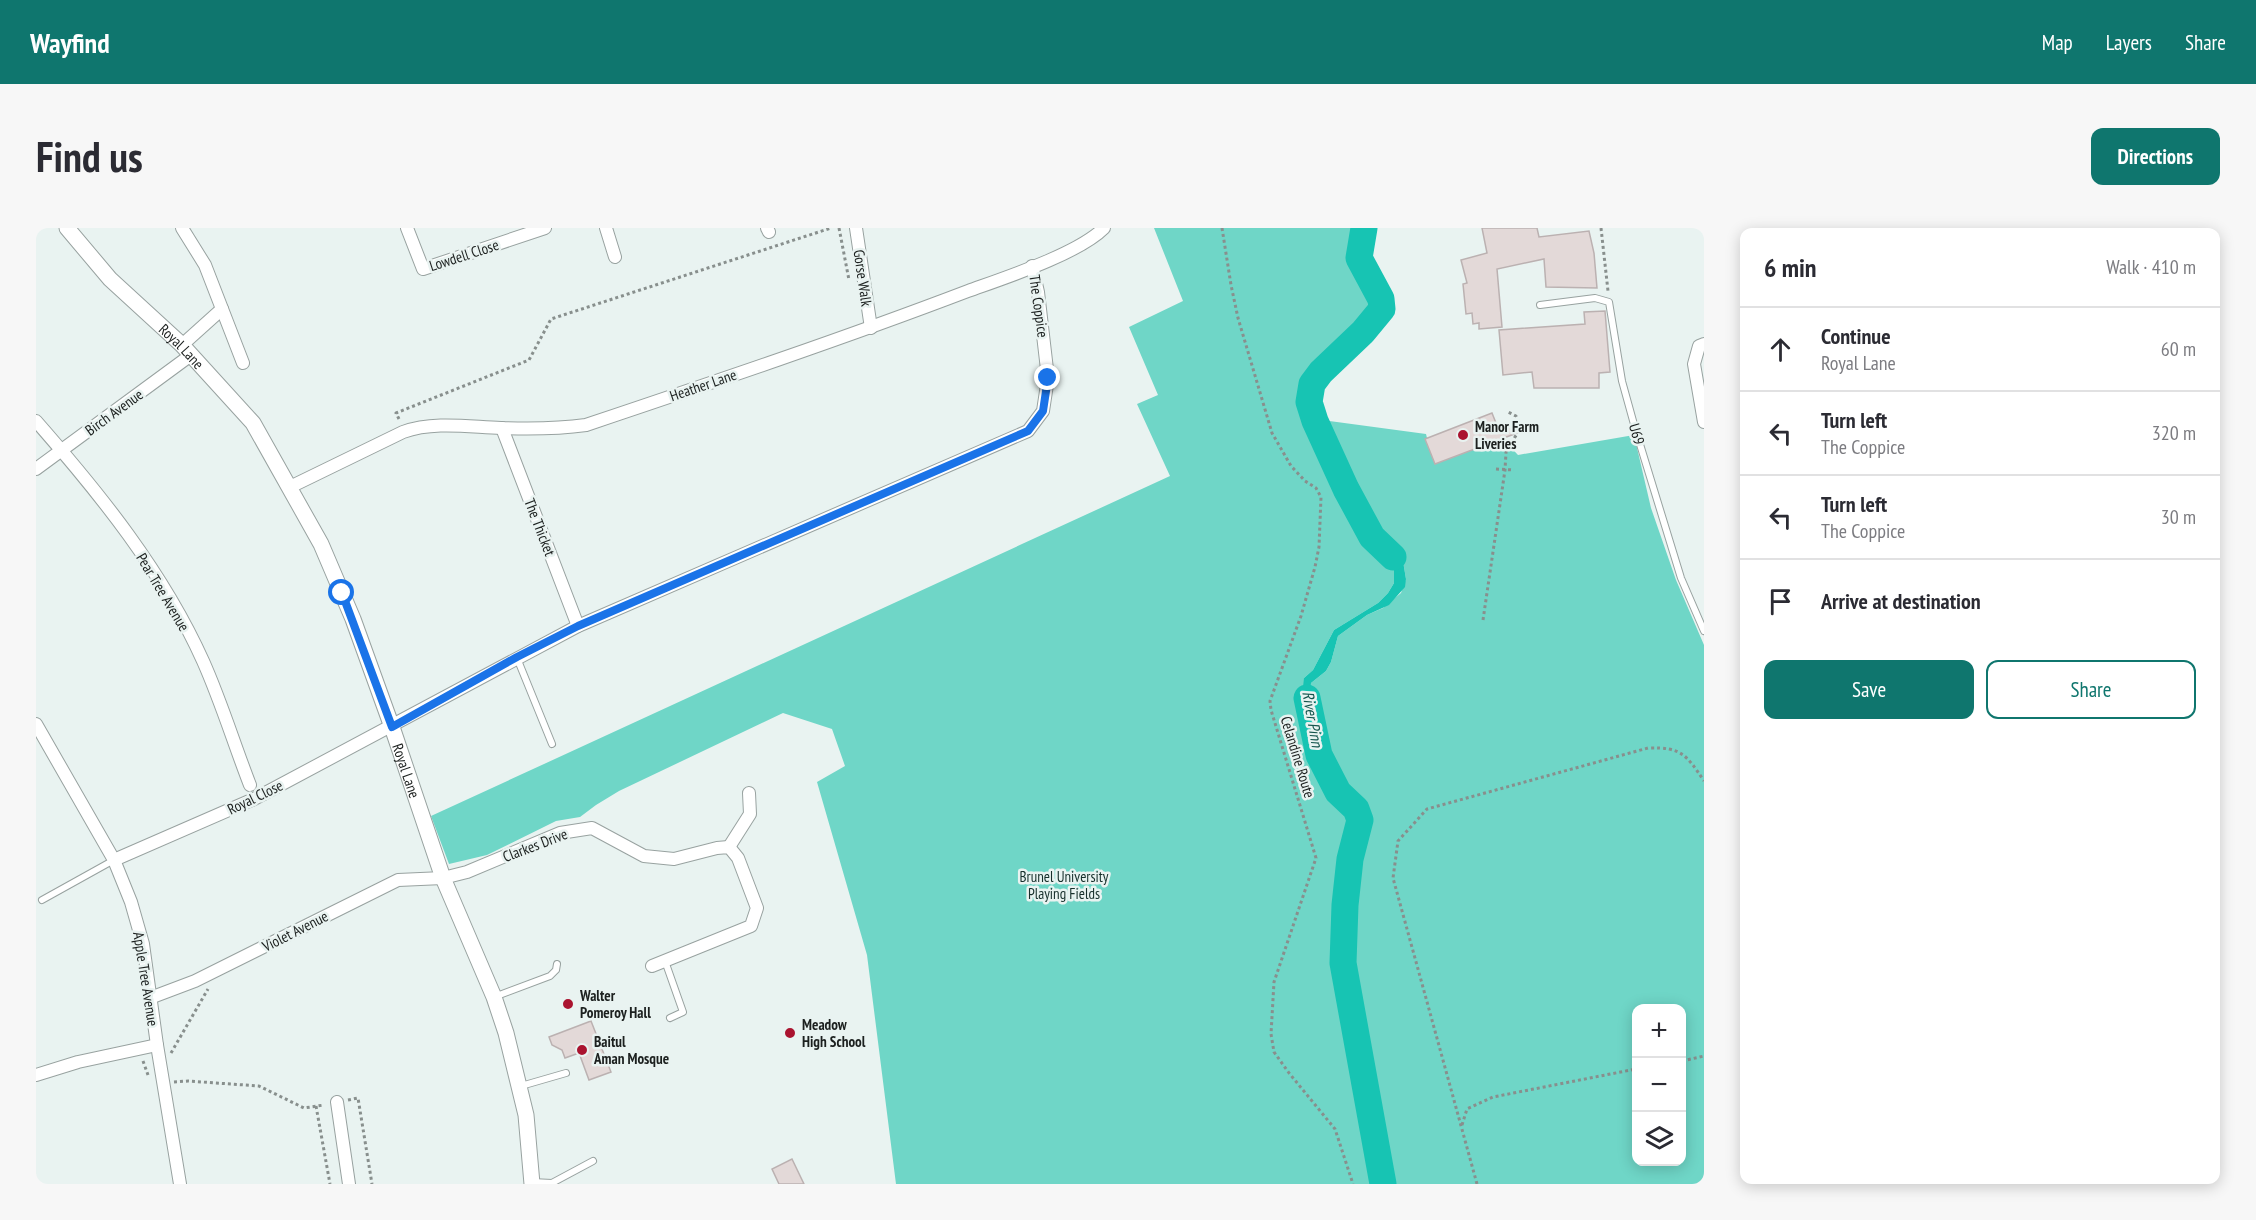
<!DOCTYPE html>
<html lang="en">
<head>
<meta charset="utf-8">
<style>
  :root { --surface:#fff; --page:#f7f7f7; --text:#2b2b33; --muted:#7c7c81; --line:#e1e1e2; --accent:#0f766e }
  body { margin:0; font-family:"PT Sans Narrow",sans-serif; background:var(--page); color:var(--text) }
  .controls { position:absolute; right:18px; bottom:18px; display:grid; overflow:hidden; border-radius:12px; box-shadow:0 3px 15px #0003 }
  .controls button { width:54px; height:54px; display:grid; place-items:center; padding:0; border:0; border-bottom:2px solid var(--line); background:var(--surface); color:var(--text); font:30px sans-serif }
  .stop { position:absolute; width:18px; height:18px; margin:-14px; border:4px solid #1a73e8; border-radius:50%; background:#fff }
  .stop.end { background:#1a73e8; border-color:#fff; box-shadow:0 2px 6px #0008 }
  .list { margin:0; padding:0; list-style:none }
  h2 { display:flex; justify-content:space-between; align-items:center; height:78px; margin:0; padding:0 24px; font-size:26px }
  h2 small { font-size:20px; font-weight:400; color:var(--muted) }
  .list li { display:grid; grid-template-columns:39px 1fr auto; gap:18px; align-items:center; box-sizing:border-box; height:84px; padding:0 24px; border-top:2px solid var(--line) }
  .list b { display:block; font-size:22px; white-space:nowrap }
  .list p { margin:0; font-size:20px; white-space:nowrap; color:var(--muted) }
  .list em { font-size:20px; font-style:normal; color:var(--muted) }
  .actions { display:flex; gap:12px; padding:18px 24px }
  .actions a { flex:1; padding:14px 0; border:2px solid var(--accent); border-radius:12px; text-align:center; font-size:21px; color:var(--accent) }
  .actions .main { background:var(--accent); color:#fff }
  .icon { flex:none; width:33px; height:33px; fill:none; stroke:currentColor; stroke-width:2; stroke-linecap:round; stroke-linejoin:round }
  .map { position:relative; flex:none; width:1668px; height:956px; overflow:hidden; border-radius:12px }
  header { display:flex; align-items:center; gap:36px; box-sizing:border-box; height:84px; padding:0 30px; background:var(--accent); color:#fff }
  header strong { font-size:28px }
  nav { display:flex; gap:33px; margin-inline-start:auto; font-size:21px }
  .intro { display:flex; align-items:center; justify-content:space-between; box-sizing:border-box; height:144px; padding:0 36px }
  h1 { margin:0; font-size:42px }
  .button { padding:15px 27px; border-radius:12px; background:var(--accent); color:#fff; font-size:21px; font-weight:700 }
  main { display:flex; gap:36px; padding:0 36px }
  aside { flex:1; background:var(--surface); border-radius:12px; box-shadow:0 3px 15px #0003 }
  .map>svg:first-child { display:block }
  .green { fill:#6fd6c7; fill-rule:evenodd }
  .water { fill:#17c4b3 }
  .lines { fill:none; stroke-linecap:round; stroke-linejoin:round }
  .river { stroke:#17c4b3; stroke-width:27 }
  .building { fill:#e3d9d8; stroke:#bbb1b1; stroke-width:1.5 }
  .service-casing { stroke:#98a2a0; stroke-width:8 }
  .minor-casing { stroke:#98a2a0; stroke-width:14 }
  .tertiary-casing { stroke:#98a2a0; stroke-width:17 }
  .path { stroke:#888f8d; stroke-width:3; stroke-dasharray:3 3; stroke-linecap:butt }
  .service { stroke:#fff; stroke-width:6 }
  .minor { stroke:#fff; stroke-width:12 }
  .tertiary { stroke:#fff; stroke-width:15 }
  .route { stroke:#1a73e8; stroke-width:8 }
  .poi-dot { fill:#aa132f; stroke:#e9f3f1; stroke-width:2 }
  .labels { text-anchor:middle; dominant-baseline:central; stroke-width:5; stroke-linejoin:round; paint-order:stroke }
  .street-label { font-size:15px; fill:#1c201f; stroke:#e9f3f1 }
  .poi-label { font-size:15px; font-weight:bold; fill:#1c201f; stroke:#e9f3f1; text-anchor:start }
  .park-label { font-size:15px; fill:#17302c; stroke:#e9f3f1 }
  .water-label { font-size:16px; font-style:italic; fill:#14544c; stroke:#e9f3f1 }
</style>
</head>
<body>
<header>
<strong>Wayfind</strong>
<nav><a>Map</a><a>Layers</a><a>Share</a></nav>
</header>
<div class="intro"><h1>Find us</h1><a class="button">Directions</a></div>
<main>
<div class="map">
<svg width="1668" height="956" viewBox="0 0 1668 956">
  <rect width="100%" height="100%" fill="#e9f3f1"/>
  <path class="green" d="M1118,0H1332L1327,29L1350,65V84L1281,158L1279,176L1286,192L1390,206L1391,210L1389,211L1399,236L1466,210L1482,227L1598,207L1615,280L1640,352L1668,417V956H860L831,727L781,554L809,538L796,501L747,485L583,563L560,577L544,589L520,593L451,627L413,636L395,588L1134,248L1101,176L1122,167L1093,99L1147,73ZM1334,301L1367,333L1370,351L1365,365L1347,380L1331,387L1302,408L1295,434L1290,443L1275,455C1273,472 1278,486 1278,504L1268,450L1277,442L1298,402L1342,375L1352,365L1358,355V335L1335,316ZM1600,780H1646V934H1600Z"/>
  <path class="water" d="M1333,300L1367,333L1370,351L1369,359L1353,377L1331,387L1302,408L1295,434L1290,443L1275,455C1273,472 1278,488 1278,505L1265,478L1268,450L1277,442L1298,402L1342,375L1352,365L1358,355V335L1335,316Z"/>
  <g class="lines">
    <g class="river">
      <polyline points="1328,0 1323,30 1345,71 1346,81 1327,104 1285,144 1276,156 1273,174 1279,193 1310,261 1336,309 1357,329"/>
      <polyline points="1271,470 1283,527 1302,564 1320,581 1324,592 1314,631 1309,677 1307,735 1347,956"/>
    </g>
  </g>
  <g class="building">
    <polygon points="1446,0 1501,0 1503,9 1553,3 1558,25 1561,60 1510,59 1508,31 1461,41 1466,99 1443,101 1443,95 1437,96 1436,85 1430,86 1427,56 1431,55 1425,32 1451,25"/>
    <polygon points="1569,83 1574,144 1563,145 1563,160 1498,160 1496,144 1467,147 1463,102 1549,96 1548,84"/>
    <polygon points="1456,185 1462,200 1477,194 1481,205 1399,236 1389,211"/>
    <polygon points="555,793 575,844 553,852 543,825 529,830 526,822 516,817 513,809"/>
    <polygon points="756,931 768,956 743,956 736,941"/>
  </g>
  <g class="lines">
    <defs>
      <g id="service">
        <polyline points="1504,77 1559,70 1573,74 1586,153 1599,200 1645,350 1668,403"/>
        <polyline points="481,430 516,516"/>
        <polyline points="6,672 78,632"/>
        <polyline points="629,733 647,784 634,790"/>
        <polyline points="458,769 514,748 520,742 521,736"/>
        <polyline points="485,858 530,845"/>
        <polyline points="496,954 516,955 557,933"/>
      </g>
      <g id="minor">
        <polyline points="146,0 169,37 207,135"/>
        <polyline points="371,0 387,41 509,0"/>
        <polyline points="570,0 579,29"/>
        <polyline points="731,0 733,4"/>
        <polyline points="820,0 835,100"/>
        <polyline points="1668,116 1663,118 1658,136 1668,194"/>
        <polyline points="146,117 186,81"/>
        <path d="M0,193C64,266 127,344 167,433C185,473 198,516 214,557"/>
        <polyline points="466,200 542,398"/>
        <polyline points="0,241 155,127"/>
        <path d="M254,259L367,204C398,193 433,199 465,200C494,201 521,201 550,197C678,154 806,111 932,63C968,50 1042,26 1068,0"/>
        <polyline points="0,496 78,632 95,674 107,716 121,817 144,956"/>
        <polyline points="693,619 714,586 713,565"/>
        <polyline points="78,632 218,571 542,398 992,203 1007,183 1012,150 1002,64 996,38"/>
        <polyline points="114,770 159,753 362,652 407,650 431,644 524,605 556,600 608,628 638,631 681,620 693,619 702,630 721,680 715,698 616,738"/>
        <polyline points="0,847 42,834 121,817"/>
        <polyline points="301,874 313,956"/>
      </g>
      <g id="tertiary">
        <path id="s1" d="M31,0L74,51L146,117L217,195L285,316L317,391L356,499L407,650L458,769L470,805L490,887L496,956"/>
      </g>
    </defs>
    <use href="#service" class="service-casing"/>
    <use href="#minor" class="minor-casing"/>
    <use href="#tertiary" class="tertiary-casing"/>
    <g class="path">
      <polyline points="803,0 813,52"/>
      <polyline points="1186,0 1195,57 1202,90 1236,205 1255,238 1269,253 1280,260 1285,269 1283,319 1279,339 1265,388 1234,473 1235,482 1280,630 1238,754 1235,806 1238,824 1253,845 1299,901 1317,956"/>
      <polyline points="1565,0 1572,63"/>
      <polyline points="363,191 360,185 493,132 515,91 795,0"/>
      <polyline points="1460,241 1478,242"/>
      <polyline points="1447,392 1469,242 1470,224 1485,199 1480,188 1472,184"/>
      <polyline points="135,825 172,761"/>
      <polyline points="107,833 112,847"/>
      <polyline points="1646,833 1668,828"/>
      <polyline points="138,854 152,853 223,858 268,880 288,877"/>
      <polyline points="312,872 322,870 336,956"/>
      <polyline points="280,878 294,956"/>
      <polyline points="1426,897 1431,881 1457,869 1600,841"/>
      <path d="M1441,956L1357,650L1362,613L1391,581L1612,520C1645,519 1650,526 1668,553"/>
    </g>
    <use href="#service" class="service"/>
    <use href="#minor" class="minor"/>
    <use href="#tertiary" class="tertiary"/>
  </g>
  <g class="lines">
    <polyline class="route" points="306,365 356,499 481,429 542,398 992,203 1007,183 1012,150"/>
  </g>
  <g class="poi-dot">
    <circle cx="1427" cy="207" r="6"/>
    <circle cx="532" cy="776" r="6"/>
    <circle cx="754" cy="805" r="6"/>
    <circle cx="546" cy="822" r="6"/>
  </g>
  <g class="labels">
    <g class="street-label">
      <text transform="translate(428 27) rotate(-18)">Lowdell Close</text>
      <text transform="translate(827 50) rotate(82)">Gorse Walk</text>
      <text transform="translate(1003 78) rotate(82)">The Coppice</text>
      <text stroke="none"><textPath href="#s1" startOffset="165">Royal Lane</textPath></text>
      <text transform="translate(667 157) rotate(-19)">Heather Lane</text>
      <text transform="translate(78 184) rotate(-36)">Birch Avenue</text>
      <text transform="translate(1601 206) rotate(74)">U69</text>
      <text transform="translate(504 299) rotate(69)">The Thicket</text>
      <text transform="translate(127 364) rotate(59)">Pear Tree Avenue</text>
      <text transform="translate(1262 529) rotate(73)">Celandine Route</text>
      <text stroke="none"><textPath href="#s1" startOffset="651">Royal Lane</textPath></text>
      <text transform="translate(219 569) rotate(-26)">Royal Close</text>
      <text transform="translate(499 617) rotate(-21)">Clarkes Drive</text>
      <text transform="translate(259 703) rotate(-27)">Violet Avenue</text>
      <text transform="translate(110 751) rotate(81)">Apple Tree Avenue</text>
    </g>
    <g class="poi-label">
      <text x="1439" y="198">Manor Farm<tspan x="1439" dy="17">Liveries</tspan></text>
      <text x="544" y="767">Walter<tspan x="544" dy="17">Pomeroy Hall</tspan></text>
      <text x="766" y="796">Meadow<tspan x="766" dy="17">High School</tspan></text>
      <text x="558" y="813">Baitul<tspan x="558" dy="17">Aman Mosque</tspan></text>
    </g>
    <g class="park-label">
      <text x="1028" y="648">Brunel University<tspan x="1028" dy="17">Playing Fields</tspan></text>
    </g>
    <g class="water-label">
      <text transform="translate(1277 491) rotate(80)">River Pinn</text>
    </g>
  </g>
</svg>
<div class="controls">
<button>+</button>
<button>−</button>
<button><svg class="icon" aria-label="layers" viewBox="0 0 24 24"><path d="M12 4l9 5-9 5-9-5zM3 14l9 5 9-5"/></svg></button>
</div>
<div class="stop" style="left:306px;top:365px"></div>
<div class="stop end" style="left:1012px;top:150px"></div>
</div>
<aside>
<h2>6 min<small>Walk · 410 m</small></h2>
<ul class="list">
<li><svg class="icon" aria-label="ahead" viewBox="0 0 24 24"><path d="M12 20V5M6 11l6-6 6 6"/></svg><div><b>Continue</b><p>Royal Lane</p></div><em>60 m</em></li>
<li><svg class="icon" aria-label="left" viewBox="0 0 24 24"><path d="M17 20v-9H6M10 6l-5 5 5 5"/></svg><div><b>Turn left</b><p>The Coppice</p></div><em>320 m</em></li>
<li><svg class="icon" aria-label="left" viewBox="0 0 24 24"><path d="M17 20v-9H6M10 6l-5 5 5 5"/></svg><div><b>Turn left</b><p>The Coppice</p></div><em>30 m</em></li>
<li><svg class="icon" aria-label="arrive" viewBox="0 0 24 24"><path d="M6 21V4h12l-3 4 3 4H6"/></svg><div><b>Arrive at destination</b></div></li>
</ul>
<div class="actions"><a class="main">Save</a><a>Share</a></div>
</aside>
</main>
</body>
</html>
